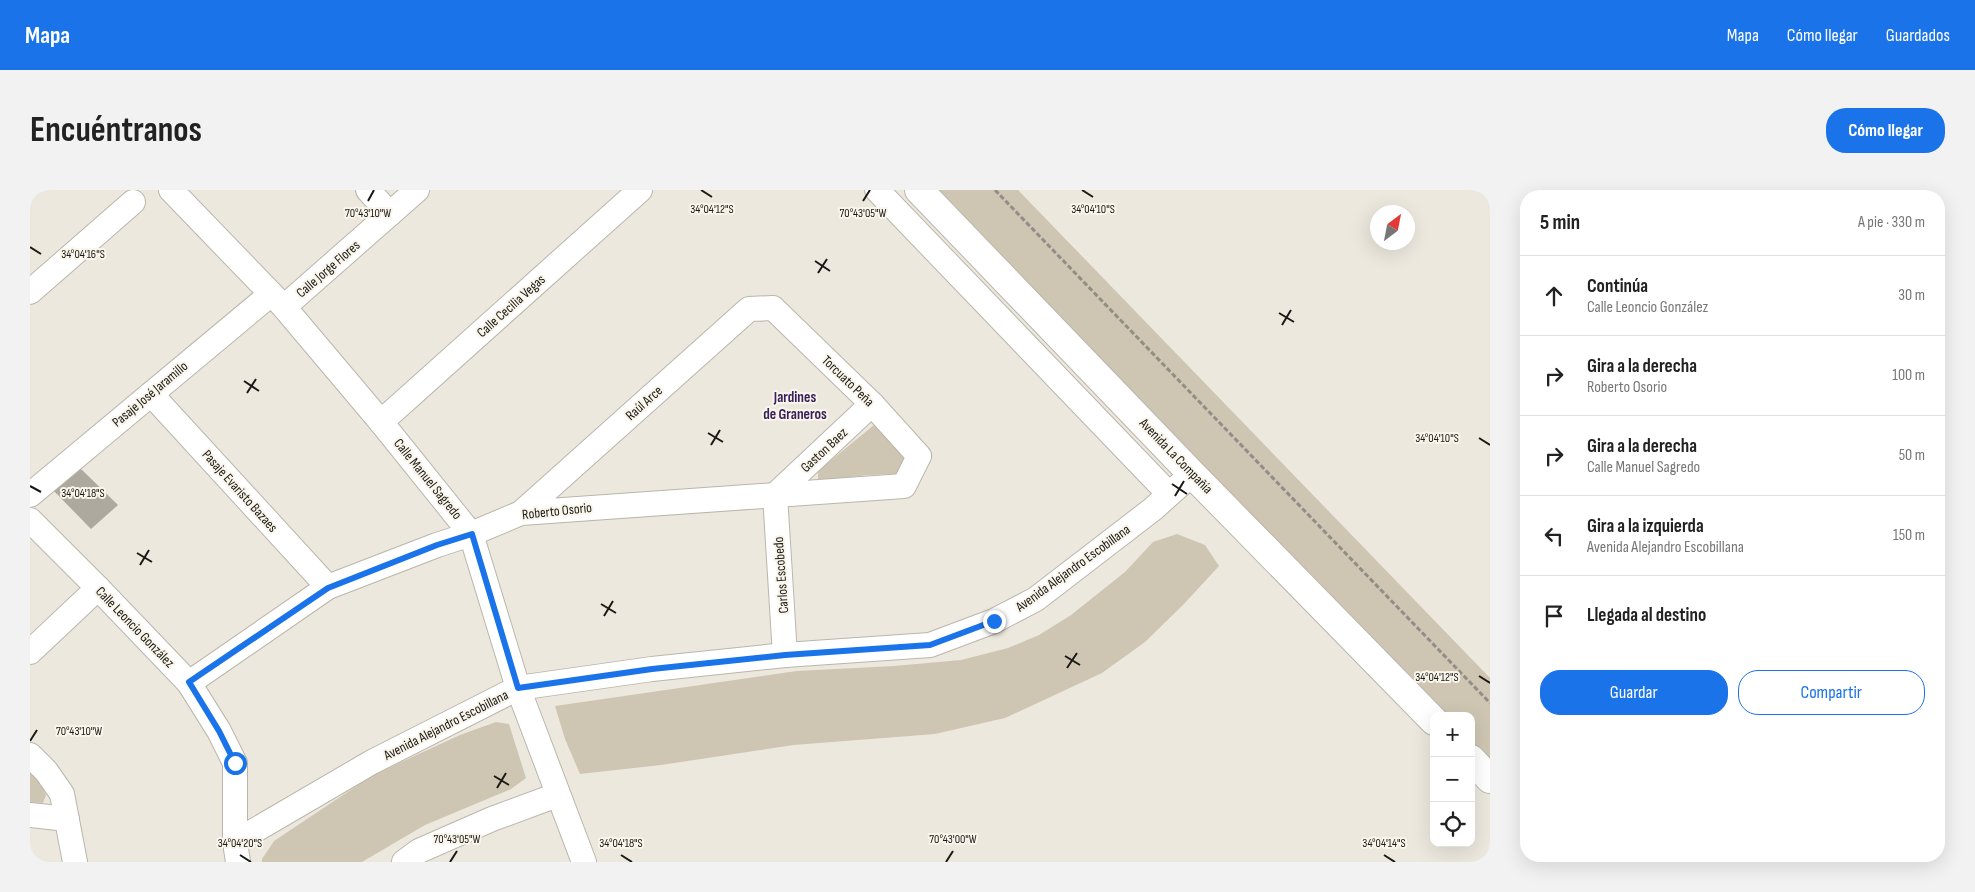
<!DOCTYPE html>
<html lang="es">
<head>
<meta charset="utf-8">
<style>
  :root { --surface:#fff; --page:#f2f2f2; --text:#222; --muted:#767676; --line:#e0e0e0; --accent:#1a73e8 }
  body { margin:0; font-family:"Sofia Sans Condensed",sans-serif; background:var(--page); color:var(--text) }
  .controls { position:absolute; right:15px; bottom:15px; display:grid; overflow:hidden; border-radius:10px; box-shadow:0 5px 20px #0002 }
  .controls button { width:45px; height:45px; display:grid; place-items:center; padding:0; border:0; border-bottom:1px solid var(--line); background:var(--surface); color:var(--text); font:25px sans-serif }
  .compass { position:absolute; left:1340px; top:15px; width:45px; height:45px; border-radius:50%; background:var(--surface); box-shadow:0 5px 20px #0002; rotate:32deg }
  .stop { position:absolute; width:15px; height:15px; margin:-11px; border:4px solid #1a73e8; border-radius:50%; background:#fff }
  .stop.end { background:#1a73e8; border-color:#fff; box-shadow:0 1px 5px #0008 }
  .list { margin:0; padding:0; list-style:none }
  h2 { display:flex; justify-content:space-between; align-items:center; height:65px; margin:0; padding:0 20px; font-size:21px }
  h2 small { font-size:16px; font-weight:400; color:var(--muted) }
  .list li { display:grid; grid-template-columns:32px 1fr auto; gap:15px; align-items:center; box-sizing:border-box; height:80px; padding:0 20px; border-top:1px solid var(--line) }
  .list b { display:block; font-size:19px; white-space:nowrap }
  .list p { margin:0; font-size:16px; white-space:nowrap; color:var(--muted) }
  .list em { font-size:16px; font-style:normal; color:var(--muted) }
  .actions { display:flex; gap:10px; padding:15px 20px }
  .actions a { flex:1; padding:11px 0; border:1px solid var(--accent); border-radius:20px; text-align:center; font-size:18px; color:var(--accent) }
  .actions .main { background:var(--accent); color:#fff }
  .icon { flex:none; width:28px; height:28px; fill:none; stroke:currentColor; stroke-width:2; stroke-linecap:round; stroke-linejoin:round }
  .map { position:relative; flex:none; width:1460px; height:672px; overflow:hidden; border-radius:20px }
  header { display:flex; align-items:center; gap:30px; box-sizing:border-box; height:70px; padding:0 25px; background:var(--accent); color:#fff }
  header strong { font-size:24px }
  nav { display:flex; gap:28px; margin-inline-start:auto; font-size:18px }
  .intro { display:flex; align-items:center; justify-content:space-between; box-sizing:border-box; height:120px; padding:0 30px }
  h1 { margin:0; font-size:35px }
  .button { padding:12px 22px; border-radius:20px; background:var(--accent); color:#fff; font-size:18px; font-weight:700 }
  main { display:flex; gap:30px; padding:0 30px }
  aside { flex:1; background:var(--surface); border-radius:20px; box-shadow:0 5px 20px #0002 }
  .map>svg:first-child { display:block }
  .green { fill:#cec6b2 }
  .building { fill:#ada99f }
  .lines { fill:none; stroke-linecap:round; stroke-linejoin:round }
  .street-casing { stroke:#bab6ac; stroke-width:26 }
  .primary-casing { stroke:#bab6ac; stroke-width:30 }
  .path { stroke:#918d87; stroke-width:3; stroke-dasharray:5 2.5; stroke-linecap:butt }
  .street { stroke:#fff; stroke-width:24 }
  .primary { stroke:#fff; stroke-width:28 }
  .route { stroke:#1a73e8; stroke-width:6 }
  .ticks { fill:none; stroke:#1b1916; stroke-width:2 }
  .labels { text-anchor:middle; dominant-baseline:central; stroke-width:4; stroke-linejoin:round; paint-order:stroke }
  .street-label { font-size:14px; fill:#1b1916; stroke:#f9f5eb }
  .neighbourhood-label { font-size:15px; font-weight:bold; fill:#38205a; stroke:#f9f5eb }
  .ticks-label { font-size:12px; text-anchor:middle; fill:#1b1916; stroke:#f9f5eb; stroke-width:4; stroke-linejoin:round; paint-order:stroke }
</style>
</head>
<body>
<header>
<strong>Mapa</strong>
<nav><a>Mapa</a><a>Cómo llegar</a><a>Guardados</a></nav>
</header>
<div class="intro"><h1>Encuéntranos</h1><a class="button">Cómo llegar</a></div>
<main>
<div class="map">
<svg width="1460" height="672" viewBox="0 0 1460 672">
  <rect width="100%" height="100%" fill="#ece8de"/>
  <g class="green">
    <polygon points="904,0 988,0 1460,488 1460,574 1441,555 1441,526 1413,526"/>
    <polygon points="844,235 877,271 866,284 837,285 788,291 788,281"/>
    <polygon points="1147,344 1175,355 1189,376 1153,415 1115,452 1072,483 975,528 905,544 764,555 631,575 550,584 535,549 525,516 767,481 864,476 931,470 978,458 1009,445 1041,425 1095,382 1123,352"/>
    <polygon points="466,532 479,534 496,588 481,599 395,635 332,672 232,672 232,669 244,651 343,585 430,545"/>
    <polygon points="0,581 10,592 16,605 13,613 0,612"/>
  </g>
  <polygon class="building" points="49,277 88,315 61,339 22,299"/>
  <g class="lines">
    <defs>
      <g id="street">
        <polyline points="141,0 254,117 351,232 441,344 488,498 554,672"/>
        <polyline points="338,0 360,24"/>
        <polyline points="847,0 1139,304"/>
        <polyline points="0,102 103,12"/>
        <polyline points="254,117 387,0"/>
        <polyline points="121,204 298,397"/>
        <polyline points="351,232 610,0"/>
        <polyline points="0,305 241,104"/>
        <polyline points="0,330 68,398 159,493 189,541 205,573 205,652 208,672"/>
        <polyline points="0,462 68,398"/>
        <polyline points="755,465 745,305 842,214"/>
        <polyline points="159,493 298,397 407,355 441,344 491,323 874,296 889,266 842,214 743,118 719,119 491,323"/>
        <polyline points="0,565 16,581 32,604 45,672"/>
        <polyline points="0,625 37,629"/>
        <polyline points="205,652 342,572 488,498 622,479 755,465 900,455 964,431 1006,409 1123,319 1162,284"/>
        <polyline points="374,672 389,661 462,629 527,605"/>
      </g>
      <g id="primary">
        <polyline points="889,0 1162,284 1404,531"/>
        <polyline points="1441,569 1460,589"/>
      </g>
    </defs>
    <use href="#street" class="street-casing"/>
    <use href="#primary" class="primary-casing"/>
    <polyline class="path" points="965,0 1460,513"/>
    <use href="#street" class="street"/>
    <use href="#primary" class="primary"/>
  </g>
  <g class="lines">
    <polyline class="route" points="205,573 189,541 159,492 298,398 407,355 442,344 488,498 622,479 755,465 900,455 964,431"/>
  </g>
  <path class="ticks" d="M671,0L682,7M1052,0L1063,7M338,11L344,0M833,11L840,0M0,57L11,64M785,71L800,81M788,83L797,69M1249,123L1264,132M1252,135L1261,120M214,191L229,201M217,203L226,189M678,243L693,252M1449,248L1460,255M681,255L690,240M1142,294L1157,304M0,296L11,302M1145,306L1154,291M107,363L122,372M110,375L119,360M571,414L586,423M574,426L583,411M1035,466L1050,475M1037,478L1047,463M1449,486L1460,493M0,551L7,540M464,586L479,595M467,598L476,583M210,665L221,672M591,665L602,672M1354,665L1365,672M420,672L427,661M916,672L923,661"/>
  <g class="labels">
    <g class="street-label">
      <text transform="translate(298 79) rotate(-41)">Calle Jorge Flores</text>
      <text transform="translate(481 116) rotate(-42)">Calle Cecilia Vegas</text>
      <text transform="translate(818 191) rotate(44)">Torcuato Peña</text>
      <text transform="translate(120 204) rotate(-40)">Pasaje José Jaramillo</text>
      <text transform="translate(614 213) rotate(-42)">Raúl Arce</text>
      <text transform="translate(794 260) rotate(-43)">Gaston Baez</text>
      <text transform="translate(1146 266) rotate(46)">Avenida La Compañía</text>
      <text transform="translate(398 289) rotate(51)">Calle Manuel Sagredo</text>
      <text transform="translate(210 301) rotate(48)">Pasaje Evaristo Bazaes</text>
      <text transform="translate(527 321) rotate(-6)">Roberto Osorio</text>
      <text transform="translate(1043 378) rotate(-36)">Avenida Alejandro Escobillana</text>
      <text transform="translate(751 385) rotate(-94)">Carlos Escobedo</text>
      <text transform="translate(105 437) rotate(46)">Calle Leoncio González</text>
      <text transform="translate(416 535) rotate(-27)">Avenida Alejandro Escobillana</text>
    </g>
    <g class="neighbourhood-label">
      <text x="765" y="207">Jardines<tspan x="765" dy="17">de Graneros</tspan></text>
    </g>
  </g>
  <g class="ticks-label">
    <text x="682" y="23">34°04'12"S</text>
    <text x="1063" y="23">34°04'10"S</text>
    <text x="338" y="27">70°43'10"W</text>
    <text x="833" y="27">70°43'05"W</text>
    <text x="53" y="68">34°04'16"S</text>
    <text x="1407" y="252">34°04'10"S</text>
    <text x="53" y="307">34°04'18"S</text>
    <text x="1407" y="491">34°04'12"S</text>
    <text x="49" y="545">70°43'10"W</text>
    <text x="427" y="653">70°43'05"W</text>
    <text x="923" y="653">70°43'00"W</text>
    <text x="210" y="657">34°04'20"S</text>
    <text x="591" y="657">34°04'18"S</text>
    <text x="1354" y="657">34°04'14"S</text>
  </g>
</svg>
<div class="controls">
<button>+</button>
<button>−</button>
<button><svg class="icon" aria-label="locate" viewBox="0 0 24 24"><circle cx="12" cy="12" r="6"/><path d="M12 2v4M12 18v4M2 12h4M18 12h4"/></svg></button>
</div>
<svg class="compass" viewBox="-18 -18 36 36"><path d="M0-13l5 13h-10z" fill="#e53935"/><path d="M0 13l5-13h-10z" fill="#767676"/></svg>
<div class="stop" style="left:205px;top:573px"></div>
<div class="stop end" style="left:964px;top:431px"></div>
</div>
<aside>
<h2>5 min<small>A pie · 330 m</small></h2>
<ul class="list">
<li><svg class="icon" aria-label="ahead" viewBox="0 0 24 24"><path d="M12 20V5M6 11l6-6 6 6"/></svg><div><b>Continúa</b><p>Calle Leoncio González</p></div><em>30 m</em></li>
<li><svg class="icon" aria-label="right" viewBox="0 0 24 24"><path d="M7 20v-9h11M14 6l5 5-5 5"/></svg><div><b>Gira a la derecha</b><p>Roberto Osorio</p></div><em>100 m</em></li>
<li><svg class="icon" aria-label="right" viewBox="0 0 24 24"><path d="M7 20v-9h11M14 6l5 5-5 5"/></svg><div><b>Gira a la derecha</b><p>Calle Manuel Sagredo</p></div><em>50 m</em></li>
<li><svg class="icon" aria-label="left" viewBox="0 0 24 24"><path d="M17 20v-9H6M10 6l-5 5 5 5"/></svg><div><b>Gira a la izquierda</b><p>Avenida Alejandro Escobillana</p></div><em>150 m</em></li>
<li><svg class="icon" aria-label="arrive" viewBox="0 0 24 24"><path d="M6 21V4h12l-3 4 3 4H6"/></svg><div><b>Llegada al destino</b></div></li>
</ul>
<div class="actions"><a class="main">Guardar</a><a>Compartir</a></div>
</aside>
</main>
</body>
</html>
